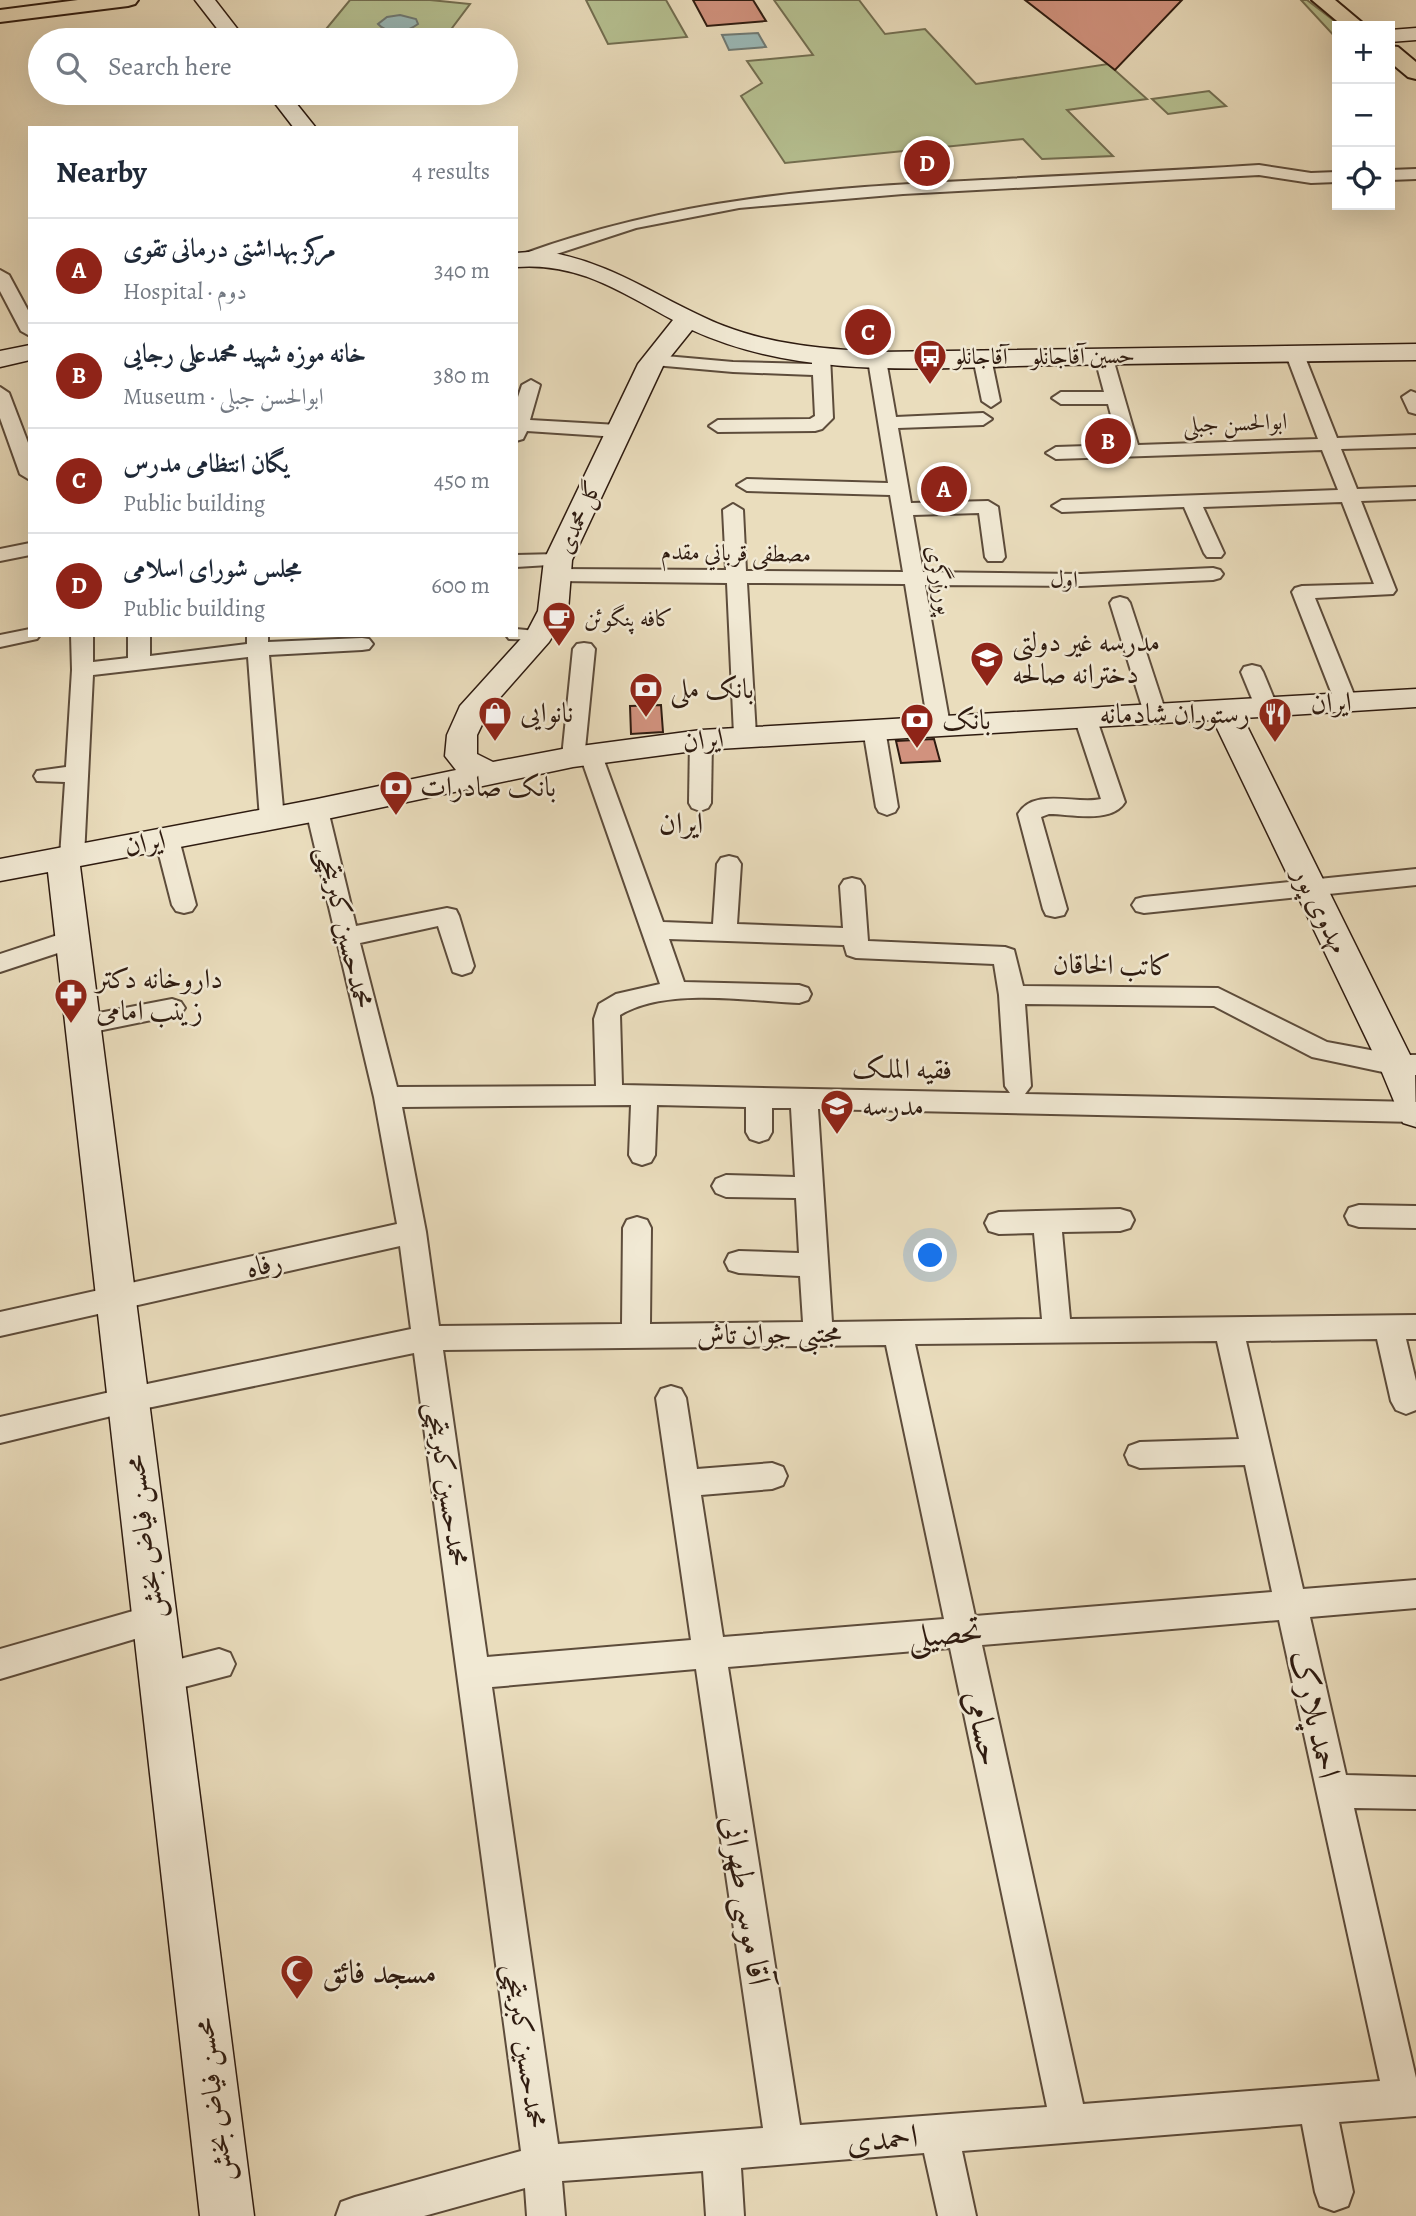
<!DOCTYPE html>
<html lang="en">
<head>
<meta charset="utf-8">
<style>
  :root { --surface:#fff; --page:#f6f6f7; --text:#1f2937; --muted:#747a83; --line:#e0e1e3; --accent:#8f2418 }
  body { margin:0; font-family:Alegreya,Amiri,serif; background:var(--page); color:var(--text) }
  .controls { position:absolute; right:21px; top:21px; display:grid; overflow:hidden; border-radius:0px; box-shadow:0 7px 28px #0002 }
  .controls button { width:63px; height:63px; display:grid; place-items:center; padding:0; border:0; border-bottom:2px solid var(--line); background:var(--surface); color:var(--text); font:35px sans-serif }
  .you { position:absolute; left:931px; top:1256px; width:24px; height:24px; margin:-18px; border:5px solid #fff; border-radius:50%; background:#1a73e8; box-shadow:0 0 0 10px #1a73e833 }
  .badge { display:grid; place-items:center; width:46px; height:46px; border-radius:50%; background:var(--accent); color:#fff; font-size:23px; font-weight:700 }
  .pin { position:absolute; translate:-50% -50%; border:4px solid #fff; box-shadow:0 2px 7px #0006 }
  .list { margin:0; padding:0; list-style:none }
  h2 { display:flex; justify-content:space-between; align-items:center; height:91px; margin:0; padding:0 28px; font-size:30px }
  h2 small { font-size:23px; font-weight:400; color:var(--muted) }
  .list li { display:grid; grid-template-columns:46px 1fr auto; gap:21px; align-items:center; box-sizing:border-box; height:105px; padding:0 28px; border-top:2px solid var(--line) }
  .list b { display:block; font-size:26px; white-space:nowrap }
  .list p { margin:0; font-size:23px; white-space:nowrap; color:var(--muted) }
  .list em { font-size:23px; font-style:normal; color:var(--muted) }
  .icon { flex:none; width:38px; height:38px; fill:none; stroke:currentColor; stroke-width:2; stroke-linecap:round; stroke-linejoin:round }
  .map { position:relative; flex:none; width:1416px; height:2216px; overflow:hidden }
  .search { position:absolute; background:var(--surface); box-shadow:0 7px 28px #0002; left:28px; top:28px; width:490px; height:77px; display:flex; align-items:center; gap:18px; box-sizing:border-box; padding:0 24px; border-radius:38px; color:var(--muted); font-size:26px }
  .panel { position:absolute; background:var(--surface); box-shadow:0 7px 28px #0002; left:28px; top:126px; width:490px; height:511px; border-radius:0px }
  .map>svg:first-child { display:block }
  .green { fill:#b6c192; stroke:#726e51; stroke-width:2 }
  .water { fill:#9abab9; stroke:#6f7a75; stroke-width:2 }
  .building { fill:#d1927e; stroke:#2e1b10; stroke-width:2 }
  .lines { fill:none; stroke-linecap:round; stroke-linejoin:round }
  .street-casing { stroke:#5d4c3b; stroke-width:4 }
  .secondary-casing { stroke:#2e1b10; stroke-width:3 }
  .primary-casing { stroke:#2e1b10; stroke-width:4 }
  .street { fill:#f1e9d4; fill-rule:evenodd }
  .secondary { fill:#f1e9d4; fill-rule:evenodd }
  .primary { fill:#eaddbd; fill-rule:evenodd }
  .labels { text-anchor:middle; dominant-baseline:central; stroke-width:5; stroke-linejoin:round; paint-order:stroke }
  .far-poi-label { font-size:23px; fill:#2e1b10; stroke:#f1e9d4; text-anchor:start }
  .far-street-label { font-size:23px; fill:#2e1b10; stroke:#f1e9d4 }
  .poi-label { font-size:28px; fill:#2e1b10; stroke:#f1e9d4; text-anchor:start }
  .street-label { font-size:28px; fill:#2e1b10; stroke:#f1e9d4 }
  .neighbourhood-label { font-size:30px; fill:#2e1b10; stroke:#f1e9d4 }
  .near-street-label { font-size:33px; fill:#2e1b10; stroke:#f1e9d4 }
  .near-poi-label { font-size:33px; fill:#2e1b10; stroke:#f1e9d4; text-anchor:start }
</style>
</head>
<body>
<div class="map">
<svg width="1416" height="2216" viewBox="0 0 1416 2216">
  <rect width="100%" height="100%" fill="#eaddbd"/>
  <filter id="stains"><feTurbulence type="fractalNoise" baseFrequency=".00286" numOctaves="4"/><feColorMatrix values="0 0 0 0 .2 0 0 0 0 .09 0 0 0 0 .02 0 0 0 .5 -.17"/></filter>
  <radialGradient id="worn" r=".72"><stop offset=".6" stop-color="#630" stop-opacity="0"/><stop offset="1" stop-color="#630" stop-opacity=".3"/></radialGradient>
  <g class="green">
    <polygon points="350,0 430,0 470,4 443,40 317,40"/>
    <polygon points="586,0 666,0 687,37 608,44"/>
    <polygon points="774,0 859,0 885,34 925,29 976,84 1108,64 1147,99 1067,110 1113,156 1042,159 1023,139 785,163 741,96 762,83 747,61 813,55"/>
    <polygon points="1301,0 1307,0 1341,26 1337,26 1337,39"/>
    <polygon points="1209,91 1226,106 1168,114 1152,99"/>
  </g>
  <g class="water">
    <path d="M400,15L416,19L418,24C406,33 388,35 378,24L387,17Z"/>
    <polygon points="758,33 766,47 729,50 722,35"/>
  </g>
  <g class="building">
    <polygon points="693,0 753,0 766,21 707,26"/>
    <polygon points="1025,0 1182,0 1115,70"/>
    <polygon points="661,705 663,732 631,734 630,706"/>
    <polygon points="934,739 940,761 901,763 896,741"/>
  </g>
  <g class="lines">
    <defs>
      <g id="street">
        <path d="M1259,165L1311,173L1337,172V182L1311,183L1259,175L903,194L739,208L636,228L529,263L521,258L523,254C676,198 822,188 983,180C1075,175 1167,171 1259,165Z"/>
        <polygon points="1416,169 1416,179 1390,180 1390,170"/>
        <polygon points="0,270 9,275 30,314 30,336 21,331 0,291"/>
        <polygon points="1294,347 1303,352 1337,438 1416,435 1416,447 1341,449 1357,489 1416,487 1416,499 1361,501 1396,590 1393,594 1315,598 1357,702 1354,707 1338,707 1335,702 1292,592 1295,588 1302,586 1374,584 1342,502 1203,507 1224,553 1221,557 1207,557 1204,553 1184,507 1062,512 1052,506 1062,500 1338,490 1322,450 1056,459 1046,453 1056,447 1119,445 1108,404 1061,404 1052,398 1061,392 1104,392 1094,355 1103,350 1112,355 1138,445 1318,439 1285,352"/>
        <polygon points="821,351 830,356 833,418 822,429 815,431 718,432 709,426 718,420 810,419 815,416 813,375 733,372 654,365 645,360 654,355 733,362 812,364 812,356"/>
        <polygon points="982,353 991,358 1000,401 991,407 982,401 973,358"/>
        <polygon points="877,355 886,360 896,417 983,413 992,419 983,425 898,428 911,503 988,501 998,507 1005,557 1002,561 988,561 985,557 979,513 913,515 923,572 1081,574 1213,568 1220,570 1223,574 1220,578 1213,580 1081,586 925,585 950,725 947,730 931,730 928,725 905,584 747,583 756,735 753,740 737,740 734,735 727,583 558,581 551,579 548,575 551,571 558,569 726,570 723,510 733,504 743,510 746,571 903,572 890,495 747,491 737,485 747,479 888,483 868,360"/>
        <polygon points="531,380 540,385 530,420 618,425 627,431 618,437 527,431 523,439 516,441 516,403 522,385"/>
        <polygon points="0,387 9,393 30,448 30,480 20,474 0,418"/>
        <polygon points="1411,391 1416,393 1416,414 1409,412 1402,397"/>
        <polygon points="30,543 30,555 0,561 0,549"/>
        <polygon points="558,554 565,556 568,560 565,564 516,567 516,555"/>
        <polygon points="1120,597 1127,599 1130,603 1166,713 1163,718 1147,718 1144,713 1110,603 1113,599"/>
        <polygon points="30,629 30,635 40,635 37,639 0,647 0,635"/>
        <polygon points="516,629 546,632 550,636 546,640 509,639 506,635 516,635"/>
        <polygon points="71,635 93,635 93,662 128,658 128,635 150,635 150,656 247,644 247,635 268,635 268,642 362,638 369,639 373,644 369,649 362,650 269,655 284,819 280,824 272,827 264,824 260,819 248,657 93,675 84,857 80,863 72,865 64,863 60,857 65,782 37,781 34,776 37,771 66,767 72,670"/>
        <path d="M584,643L591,644L595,649L585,749L599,750L602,755L663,922L713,924L717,864L721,858L729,856L737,858L741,864L737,924L843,928L840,886L844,880L852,878L860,880L864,886L868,941L1005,947L1014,950L1023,986L1218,988L1327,1042L1397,1055H1416V1075H1397L1312,1057L1214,1006L1025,1004L1031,1086L1025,1094L1416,1102V1122L818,1109L832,1322L1042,1319L1034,1233L999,1234L989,1231L985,1223L989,1215L999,1212L1120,1209L1130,1212L1134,1220L1130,1228L1120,1231L1062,1232L1070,1319L1416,1315V1339H1406L1416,1381V1410L1406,1414L1396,1410L1391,1401L1377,1339L1246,1341L1303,1589L1416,1580V1608L1310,1617L1346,1775L1416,1777V1809L1354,1808L1416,2078V2116L1339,2122L1353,2192L1348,2206L1334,2211L1320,2206L1315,2192L1302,2124L962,2151L976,2216H938L924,2153L741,2168L744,2216H706L703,2171L562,2181L565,2216H527L525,2188L424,2216H336L341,2202L355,2197L521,2151L414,1353L128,1412L0,1443V1417L128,1388L411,1329L400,1246L0,1336V1312L397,1224L374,1097L306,810L309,805L317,802L325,805L328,810L356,926L447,908L456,910L459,916L474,966L471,972L462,975L453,972L438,926L360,943L397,1087L596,1086L594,1019L599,1004L616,994L660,984L582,761L573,764L565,762L562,757L573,649L577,644ZM669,939L844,945L847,955L856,958L994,964L999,995L1005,1086L1010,1093L622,1085L620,1015C667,987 746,1001 799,1003L808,1000L811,994L808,988L799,985L684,982ZM631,1105L629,1155L633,1162L642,1165L651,1162L655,1155L657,1105L746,1107V1132L750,1139L759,1142L768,1139L772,1132V1108H791L795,1177L726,1175L716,1179L712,1186L716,1193L726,1197L796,1198L799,1253L739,1251L729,1254L725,1262L729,1270L739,1273L800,1276L803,1322L650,1324L651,1228L647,1220L637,1217L627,1220L623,1228L622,1324L439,1326L426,1232L402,1107ZM1217,1341L1239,1439L1140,1442L1129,1446L1125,1455L1129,1464L1140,1468L1245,1465L1272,1592L975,1616L915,1344ZM886,1345L944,1619L723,1637L701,1495L772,1489L783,1485L787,1476L783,1467L772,1463L697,1469L686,1398L681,1389L671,1386L661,1389L656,1398L691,1640L487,1657L443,1350ZM1279,1620L1380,2081L1083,2104L982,1645ZM950,1648L1047,2107L800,2125L728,1667ZM696,1669L763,2128L558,2144L492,1687Z"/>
        <polygon points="1252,665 1260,667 1263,672 1277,706 1274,711 1258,711 1255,706 1241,672 1244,667"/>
        <path d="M1085,710L1093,712L1096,717L1125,802C1112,824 1071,814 1049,814L1041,817L1067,909L1064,915L1055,917L1046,915L1043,909L1018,814C1034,787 1077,805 1101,799L1074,717L1077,712Z"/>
        <polygon points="874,722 882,724 885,729 898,807 895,812 887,815 879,812 876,807 863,729 866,724"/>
        <polygon points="701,733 709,735 712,740 711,803 708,808 700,811 692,808 689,803 690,740 693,735"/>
        <polygon points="167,831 175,833 179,839 196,905 192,911 184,913 176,911 172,905 155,839 159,833"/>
        <polygon points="1416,869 1416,885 1144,913 1136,911 1132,905 1136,899 1144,897"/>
        <polygon points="73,930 82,933 85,939 82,945 0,972 0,954"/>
        <polygon points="172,999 181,1002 185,1008 181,1014 83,1034 74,1032 70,1025 74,1018 83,1016"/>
        <polygon points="1359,1205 1416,1206 1416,1228 1359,1227 1349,1224 1345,1216 1349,1208"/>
        <polygon points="154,1605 165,1610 170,1620 165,1630 0,1679 0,1649"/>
        <polygon points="219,1649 230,1653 235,1664 230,1675 161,1693 149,1689 145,1678 149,1667"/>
      </g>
      <g id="secondary">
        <polygon points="195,0 215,0 246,40 226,40"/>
        <polygon points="1416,28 1416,40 1390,42 1390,30"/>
        <polygon points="267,93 288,93 316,128 294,128"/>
        <path d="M542,251C615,262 659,300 724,326C773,345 826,349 877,352L1416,344V360C1297,361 1178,363 1059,365C938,367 805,382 692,330L663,366L572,560L568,611L549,642L489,710L477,735V754L493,762L573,747L701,730L1416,689V707L1243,718L1415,1065L1416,1127L1403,1123L1379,1065L1213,720L701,750L573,767L317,821L80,866L254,2216H200L48,872L0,881V859L317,799L456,770L445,756L447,735L460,706L527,632L538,611L544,560L638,364L673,320C621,292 578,262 516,267V253Z"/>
        <polygon points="30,345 30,360 0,367 0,351"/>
      </g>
      <g id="primary">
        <polygon points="78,0 138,0 135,4 128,6 0,22 0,10"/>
        <polygon points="1312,0 1335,0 1366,26 1343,26"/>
        <polygon points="1390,46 1398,47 1416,62 1416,79 1408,77 1390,62"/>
      </g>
    </defs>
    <use href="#street" class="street-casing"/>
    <use href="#secondary" class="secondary-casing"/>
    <use href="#primary" class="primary-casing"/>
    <use href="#street" class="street"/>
    <use href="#secondary" class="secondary"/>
    <use href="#primary" class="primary"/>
  </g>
  <defs>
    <symbol id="bus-pin" viewBox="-11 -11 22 30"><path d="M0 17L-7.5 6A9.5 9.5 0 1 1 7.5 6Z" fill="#8f2418" stroke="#f1e9d4"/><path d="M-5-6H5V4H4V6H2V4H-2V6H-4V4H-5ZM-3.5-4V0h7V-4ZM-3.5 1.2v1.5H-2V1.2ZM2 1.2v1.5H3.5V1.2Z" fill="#fff"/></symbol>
    <symbol id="cafe-pin" viewBox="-11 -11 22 30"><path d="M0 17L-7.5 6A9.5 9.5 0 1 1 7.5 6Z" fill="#8f2418" stroke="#f1e9d4"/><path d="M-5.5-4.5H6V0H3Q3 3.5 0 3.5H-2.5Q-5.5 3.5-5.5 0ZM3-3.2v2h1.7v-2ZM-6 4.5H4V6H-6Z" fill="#fff"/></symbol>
    <symbol id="school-pin" viewBox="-11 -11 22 30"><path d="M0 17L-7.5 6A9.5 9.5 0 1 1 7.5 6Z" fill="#8f2418" stroke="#f1e9d4"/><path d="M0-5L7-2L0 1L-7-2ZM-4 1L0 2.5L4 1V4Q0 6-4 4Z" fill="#fff"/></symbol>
    <symbol id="bank-pin" viewBox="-11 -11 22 30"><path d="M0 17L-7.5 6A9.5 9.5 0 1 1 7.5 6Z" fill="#8f2418" stroke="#f1e9d4"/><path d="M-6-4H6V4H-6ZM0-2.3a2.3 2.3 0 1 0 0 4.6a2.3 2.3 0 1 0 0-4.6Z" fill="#fff"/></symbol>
    <symbol id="shop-pin" viewBox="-11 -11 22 30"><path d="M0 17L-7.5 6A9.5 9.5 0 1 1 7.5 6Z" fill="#8f2418" stroke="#f1e9d4"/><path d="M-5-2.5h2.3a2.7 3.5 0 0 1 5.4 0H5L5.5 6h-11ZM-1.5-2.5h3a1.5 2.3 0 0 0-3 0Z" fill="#fff"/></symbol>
    <symbol id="restaurant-pin" viewBox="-11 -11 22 30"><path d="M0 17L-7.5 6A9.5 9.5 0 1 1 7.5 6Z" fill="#8f2418" stroke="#f1e9d4"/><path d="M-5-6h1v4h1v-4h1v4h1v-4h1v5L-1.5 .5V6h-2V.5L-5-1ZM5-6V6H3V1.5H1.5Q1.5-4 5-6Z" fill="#fff"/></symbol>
    <symbol id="pharmacy-pin" viewBox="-11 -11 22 30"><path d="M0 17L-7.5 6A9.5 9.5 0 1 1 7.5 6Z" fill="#8f2418" stroke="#f1e9d4"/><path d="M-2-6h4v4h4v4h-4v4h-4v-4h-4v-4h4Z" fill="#fff"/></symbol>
    <symbol id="mosque-pin" viewBox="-11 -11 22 30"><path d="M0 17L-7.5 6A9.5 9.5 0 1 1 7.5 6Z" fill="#8f2418" stroke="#f1e9d4"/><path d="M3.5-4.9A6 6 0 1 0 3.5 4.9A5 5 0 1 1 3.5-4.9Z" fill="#fff"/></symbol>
  </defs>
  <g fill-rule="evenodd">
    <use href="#bus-pin" x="911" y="337" width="38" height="52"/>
    <use href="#cafe-pin" x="540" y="599" width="38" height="52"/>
    <use href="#school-pin" x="968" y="639" width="38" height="52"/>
    <use href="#bank-pin" x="627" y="670" width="38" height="52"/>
    <use href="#shop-pin" x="476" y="694" width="38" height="52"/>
    <use href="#restaurant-pin" x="1256" y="695" width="38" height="52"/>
    <use href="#bank-pin" x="898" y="701" width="38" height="52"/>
    <use href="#bank-pin" x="377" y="768" width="38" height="52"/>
    <use href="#pharmacy-pin" x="52" y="976" width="38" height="52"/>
    <use href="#school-pin" x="818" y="1087" width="38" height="52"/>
    <use href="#mosque-pin" x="278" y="1952" width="38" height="52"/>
  </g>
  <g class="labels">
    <g class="far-poi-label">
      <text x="954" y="356">آقاجانلو</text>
      <text x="584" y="618">کافه پنگوئن</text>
    </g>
    <g class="far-street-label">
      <text transform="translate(1083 356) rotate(-1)">حسین آقاجانلو</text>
      <text transform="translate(1235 423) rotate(-2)">ابوالحسن جبلی</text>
      <text transform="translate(579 517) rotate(-66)">گل محمدی</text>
      <text transform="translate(736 553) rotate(1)">مصطفی قرباني مقدم</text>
      <text x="1064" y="579">اول</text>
      <text transform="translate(940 580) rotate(80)">پورزرگری</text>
    </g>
    <g class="poi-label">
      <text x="1012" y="642">مدرسه غیر دولتی<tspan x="1012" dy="32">دخترانه صالحه</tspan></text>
      <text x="670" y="689">بانک ملی</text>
      <text x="520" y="713">نانوایی</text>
      <text x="1250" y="714" text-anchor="end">رستوران شادمانه</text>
      <text x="942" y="720">بانک</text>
      <text x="420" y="787">بانک صادرات</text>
      <text x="96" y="979">داروخانه دکتر<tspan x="96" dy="32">زینب امامی</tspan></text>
      <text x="862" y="1106">مدرسه</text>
    </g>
    <g class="street-label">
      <text transform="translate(1331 703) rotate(-3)">ایران</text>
      <text transform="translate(703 740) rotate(-7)">ایران</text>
      <text transform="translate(145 843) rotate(-11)">ایران</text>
      <text transform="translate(1321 910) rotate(64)">مهدوی پور</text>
      <text transform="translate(345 927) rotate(77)">محمدحسین کبریتچی</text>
      <text transform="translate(1112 965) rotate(1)">کاتب الخاقان</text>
      <text transform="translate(902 1069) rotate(1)">فقیه الملک</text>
      <text transform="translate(264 1265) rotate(-12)">رفاه</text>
      <text transform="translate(769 1334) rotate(-1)">مجتبی جوان تاش</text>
      <text transform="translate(447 1484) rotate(82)">محمدحسین کبریتچی</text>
      <text transform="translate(144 1537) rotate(-97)">محسن فیاض بخش</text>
      <text transform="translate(525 2046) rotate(82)">محمدحسین کبریتچی</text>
      <text transform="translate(213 2100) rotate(-97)">محسن فیاض بخش</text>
    </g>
    <g class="neighbourhood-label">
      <text x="681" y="823">ایران</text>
    </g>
    <g class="near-street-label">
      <text transform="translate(945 1633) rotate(-5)">تحصیلی</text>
      <text transform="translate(1316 1714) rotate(77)">احمد پلارک</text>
      <text transform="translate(984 1728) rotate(78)">حسامی</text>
      <text transform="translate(747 1900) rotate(81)">آقا موسی طهرانی</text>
      <text transform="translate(882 2138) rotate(-5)">احمدی</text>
    </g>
    <g class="near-poi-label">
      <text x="322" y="1971">مسجد فائق</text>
    </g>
  </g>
  <rect width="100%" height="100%" filter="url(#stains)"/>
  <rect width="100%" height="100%" fill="url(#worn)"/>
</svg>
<div class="controls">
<button>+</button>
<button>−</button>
<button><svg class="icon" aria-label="locate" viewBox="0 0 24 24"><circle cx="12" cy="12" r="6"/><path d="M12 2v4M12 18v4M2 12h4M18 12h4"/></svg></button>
</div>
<div class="you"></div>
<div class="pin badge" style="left:944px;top:489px">A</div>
<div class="pin badge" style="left:1108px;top:441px">B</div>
<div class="pin badge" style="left:868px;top:332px">C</div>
<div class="pin badge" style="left:927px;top:163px">D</div>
<div class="search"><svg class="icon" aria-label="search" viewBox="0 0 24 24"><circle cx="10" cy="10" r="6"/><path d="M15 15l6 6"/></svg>Search here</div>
<section class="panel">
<h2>Nearby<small>4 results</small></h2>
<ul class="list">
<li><span class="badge">A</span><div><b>مرکز بهداشتی درمانی تقوی</b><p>Hospital · دوم</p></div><em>340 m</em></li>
<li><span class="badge">B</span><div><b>خانه موزه شهید محمدعلی رجایی</b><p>Museum · ابوالحسن جبلی</p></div><em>380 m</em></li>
<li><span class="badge">C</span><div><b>یگان انتظامی مدرس</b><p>Public building</p></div><em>450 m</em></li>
<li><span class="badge">D</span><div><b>مجلس شورای اسلامی</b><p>Public building</p></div><em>600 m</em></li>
</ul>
</section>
</div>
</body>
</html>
